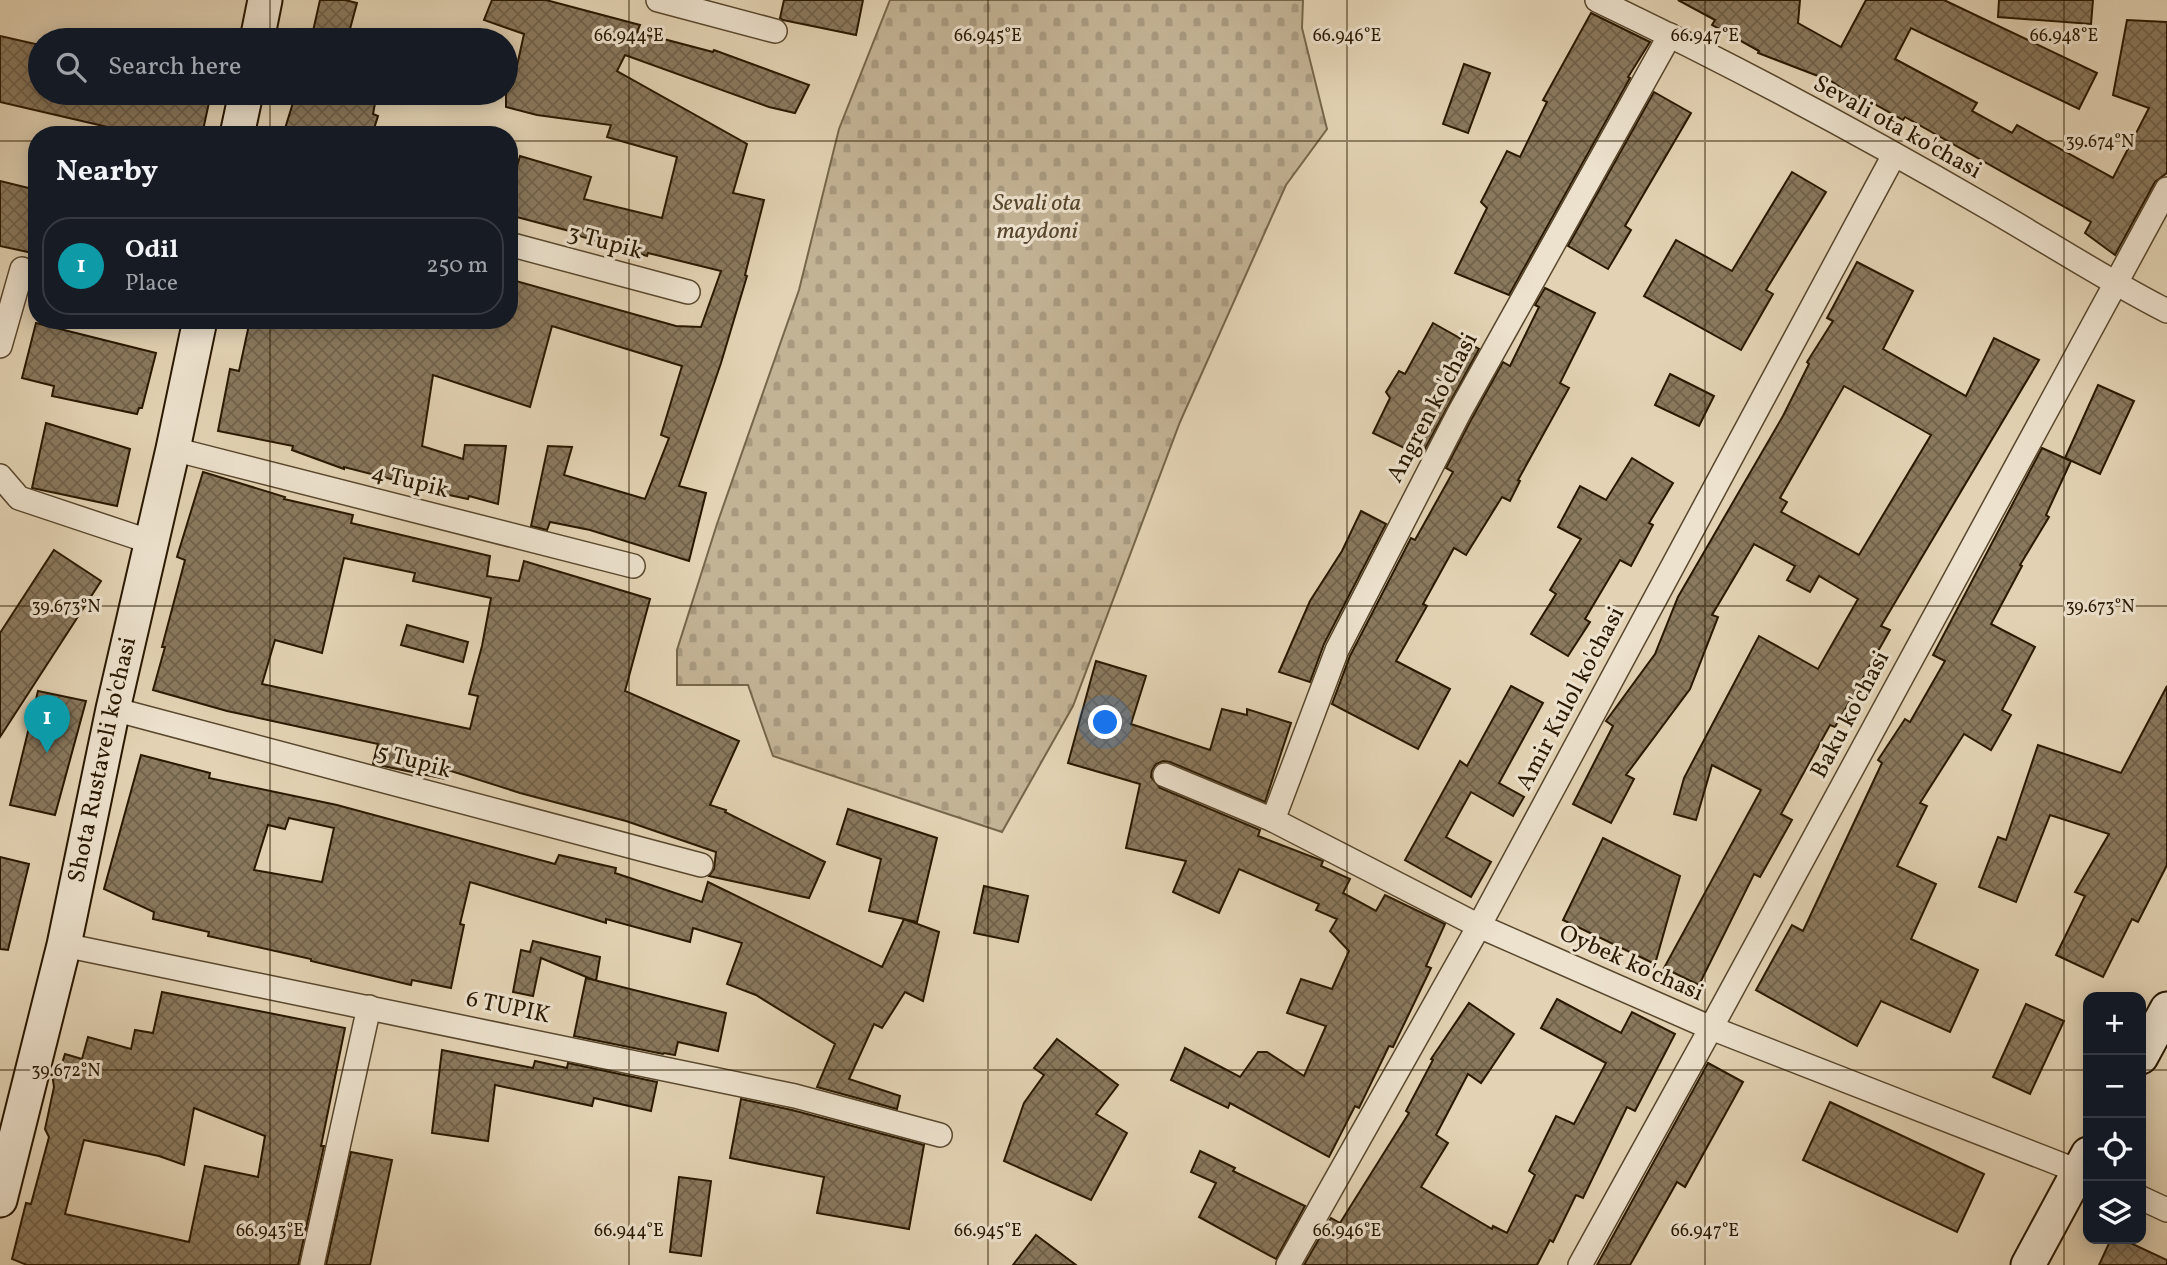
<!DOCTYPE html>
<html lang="en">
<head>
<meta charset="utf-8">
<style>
  :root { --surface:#171b24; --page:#242831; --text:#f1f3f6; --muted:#9ea1a6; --line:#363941; --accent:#c59692 }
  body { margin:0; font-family:Vollkorn,serif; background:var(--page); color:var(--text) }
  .controls { position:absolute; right:21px; bottom:21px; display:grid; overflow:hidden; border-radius:14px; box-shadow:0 4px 18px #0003 }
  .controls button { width:63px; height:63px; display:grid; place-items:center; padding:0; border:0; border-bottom:2px solid var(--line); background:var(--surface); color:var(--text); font:35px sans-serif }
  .you { position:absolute; left:1106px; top:723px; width:24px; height:24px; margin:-18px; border:5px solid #fff; border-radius:50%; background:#1a73e8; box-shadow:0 0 0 10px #1a73e833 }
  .badge { display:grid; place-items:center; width:46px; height:46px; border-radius:50%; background:var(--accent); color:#fff; font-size:23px; font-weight:700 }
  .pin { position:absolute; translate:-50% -58px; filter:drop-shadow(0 2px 4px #0008) }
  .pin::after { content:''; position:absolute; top:37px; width:24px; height:21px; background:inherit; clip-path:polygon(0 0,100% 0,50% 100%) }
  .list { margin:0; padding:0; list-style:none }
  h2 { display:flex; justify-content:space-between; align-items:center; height:91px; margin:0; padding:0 28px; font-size:30px }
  h2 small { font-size:23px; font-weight:400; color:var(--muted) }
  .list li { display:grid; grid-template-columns:46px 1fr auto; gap:21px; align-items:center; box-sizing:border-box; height:98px; margin:0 14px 14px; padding:0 14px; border:2px solid var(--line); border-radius:28px }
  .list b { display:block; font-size:26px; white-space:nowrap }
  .list p { margin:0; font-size:23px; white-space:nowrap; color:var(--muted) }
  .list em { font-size:23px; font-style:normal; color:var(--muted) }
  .icon { flex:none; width:38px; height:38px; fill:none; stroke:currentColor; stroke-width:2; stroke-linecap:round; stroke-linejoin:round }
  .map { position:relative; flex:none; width:2167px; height:1265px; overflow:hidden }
  .search { position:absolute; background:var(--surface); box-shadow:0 4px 18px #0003; left:28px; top:28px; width:490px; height:77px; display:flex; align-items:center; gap:18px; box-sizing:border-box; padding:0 24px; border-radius:38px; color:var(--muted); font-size:26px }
  .panel { position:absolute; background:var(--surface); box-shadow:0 4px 18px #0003; left:28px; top:126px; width:490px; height:203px; border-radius:28px }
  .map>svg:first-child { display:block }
  .cemetery { fill:url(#cemetery-stones); stroke:#76664a; stroke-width:2 }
  .building { fill:url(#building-cross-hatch); stroke:#291800; stroke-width:2; fill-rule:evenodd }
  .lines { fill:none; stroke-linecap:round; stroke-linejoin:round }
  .street-casing { stroke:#58472d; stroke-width:26 }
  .secondary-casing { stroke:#291800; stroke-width:37 }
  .street { stroke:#ede2ce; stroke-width:23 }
  .secondary { stroke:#ede2ce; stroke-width:33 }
  .ticks { fill:none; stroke:#291800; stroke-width:2; stroke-opacity:0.45 }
  .labels { text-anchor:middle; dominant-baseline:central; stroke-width:6; stroke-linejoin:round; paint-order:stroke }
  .street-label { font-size:24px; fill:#291800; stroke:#ede2ce }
  .park-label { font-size:24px; font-style:italic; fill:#57462d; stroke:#ede2ce }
  .ticks-label { font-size:18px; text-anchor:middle; fill:#291800; stroke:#ede2ce; stroke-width:6; stroke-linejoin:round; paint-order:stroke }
</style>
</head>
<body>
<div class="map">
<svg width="2167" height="1265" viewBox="0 0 2167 1265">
  <defs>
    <pattern id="cemetery-stones" width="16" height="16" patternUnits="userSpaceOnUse" patternTransform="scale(1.75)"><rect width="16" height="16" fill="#c3b395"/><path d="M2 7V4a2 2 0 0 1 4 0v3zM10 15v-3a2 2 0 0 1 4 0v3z" fill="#a8997f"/></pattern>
    <pattern id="building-cross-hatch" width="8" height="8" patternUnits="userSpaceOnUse" patternTransform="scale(1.75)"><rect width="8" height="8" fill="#8a795e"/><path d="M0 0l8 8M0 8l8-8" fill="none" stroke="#71624b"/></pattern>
  </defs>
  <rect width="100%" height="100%" fill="#e3d3b4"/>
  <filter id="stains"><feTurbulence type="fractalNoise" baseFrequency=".00286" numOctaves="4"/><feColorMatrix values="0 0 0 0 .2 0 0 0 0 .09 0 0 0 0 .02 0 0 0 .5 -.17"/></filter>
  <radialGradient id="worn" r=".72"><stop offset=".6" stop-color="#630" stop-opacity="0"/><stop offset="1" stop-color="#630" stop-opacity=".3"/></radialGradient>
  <polygon class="cemetery" points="890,0 1303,0 1302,28 1327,129 1286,185 1180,422 1073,706 1002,832 773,756 748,685 677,685 677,650 717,524 799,290 839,129"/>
  <g class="building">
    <polygon points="320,0 345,0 357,3 347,40 311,40"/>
    <polygon points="492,0 546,0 640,25 637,32 713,52 714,50 809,85 795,113 769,107 625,55 617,71 747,144 733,193 764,200 745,275 747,276 721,363 679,486 706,493 689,561 590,530 550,522 547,530 531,526 548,446 572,447 564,475 645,499 669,438 661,435 682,366 552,326 530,407 433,375 422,446 463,459 465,445 506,446 498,504 469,496 468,499 430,491 430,489 344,467 344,469 292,450 293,446 218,431 230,369 239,371 250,320 509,320 509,279 676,326 701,327 721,271 648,253 647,256 576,235 577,233 509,215 509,176 514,177 520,156 591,177 584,199 662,218 677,157 607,137 611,125 537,115 506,107 506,81 513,84 524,34 484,20"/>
    <polygon points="784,0 863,0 856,35 783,20 780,18"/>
    <polygon points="1678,0 1800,0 1798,23 1841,47 1866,0 1944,0 2097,73 2079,109 1911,28 1895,59 1977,103 1972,111 2012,133 2017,125 2113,178 2149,108 2113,95 2127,20 2167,22 2167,173 2155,182 2115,255 2085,233 2091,222 1905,117 1903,120 1860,96 1858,100 1831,81 1758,53 1759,51 1712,25 1715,20"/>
    <polygon points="1999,0 2093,0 2091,24 1998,17"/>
    <polygon points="1591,13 1650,42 1628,77 1630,78 1509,295 1455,273 1487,208 1481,202 1507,151 1520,157 1547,102 1543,100"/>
    <polygon points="0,36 40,45 40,93 211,93 202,135 142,135 0,102"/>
    <polygon points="1464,64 1490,73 1468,133 1443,124"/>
    <polygon points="1654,92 1691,113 1625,226 1631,230 1608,269 1568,246"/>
    <polygon points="296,93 377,93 373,114 378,116 372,135 283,135"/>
    <polygon points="1792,172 1826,192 1766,290 1773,294 1741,350 1644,296 1676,240 1732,271"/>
    <polygon points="0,181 37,190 37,254 0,246"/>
    <path d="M1857,262L1913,291L1883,349L1966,396L1994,338L2039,360L1881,626L1890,630L1835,727L1830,725L1781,814L1792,820L1760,877L1754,874L1699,985L1664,968L1761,790L1712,765L1696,820L1674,814L1684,778L1759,636L1818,669L1858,599L1819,576L1810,592L1787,580L1795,566L1754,544L1712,615L1718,617L1690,689L1626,775L1634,779L1611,823L1573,804L1613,726L1606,721L1655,654L1678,597L1783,416L1809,364L1807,362L1833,321L1827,318ZM1844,386L1931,435L1859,555L1781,512L1787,502L1780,498Z"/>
    <polygon points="1545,288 1595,313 1560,383 1569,388 1518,480 1520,481 1510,501 1502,497 1466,555 1454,548 1423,604 1427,606 1396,661 1450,689 1418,749 1332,704 1350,656 1411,538 1415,540 1453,472 1446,468 1471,420 1503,362 1510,366 1539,307 1535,305"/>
    <polygon points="36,323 156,353 142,408 139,408 137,414 52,396 54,386 22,378"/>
    <polygon points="1433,323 1479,349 1421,456 1373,433 1390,398 1386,392 1399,371 1405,374"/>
    <polygon points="1670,374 1714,396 1699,426 1655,405"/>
    <polygon points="2098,385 2134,401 2100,474 2065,458"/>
    <polygon points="46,423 130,449 117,506 32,488"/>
    <polygon points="2042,448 2071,461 2046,515 2049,517 2020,565 2022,566 1991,624 2035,647 2002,710 2011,715 1991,750 1964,734 1920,803 1927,806 1897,866 1936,884 1911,939 1978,970 1950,1032 1881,1001 1857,1046 1756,990 1792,925 1803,931 1882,763 1878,760 1905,719 1910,722 1945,661 1933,655"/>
    <polygon points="1632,458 1673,483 1649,523 1653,525 1631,566 1620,560 1585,619 1590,622 1568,656 1531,634 1556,594 1550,590 1581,539 1558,527 1580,486 1606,500"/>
    <path d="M203,472L285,497L284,499L353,515L351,523L490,556L487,576L519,581L524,561L650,599L625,691L739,741L710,805L726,810L725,812L825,862L809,898L709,876L714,869L716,852L626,821L520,793L448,770L446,779L373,764L378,744L227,711L153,690L165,647H162L185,560L177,557ZM344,558L415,573L413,581L491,598L482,646L469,694L478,696L470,729L262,684L275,640L322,653Z"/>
    <polygon points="1361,511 1386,524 1324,644 1310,682 1279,672 1310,601 1342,551"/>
    <polygon points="54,550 101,581 0,737 0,633"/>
    <polygon points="407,625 468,642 463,662 401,645"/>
    <polygon points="1096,661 1146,676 1131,724 1210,750 1222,709 1247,715 1247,709 1291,723 1265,802 1170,762 1163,761 1156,764 1152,770 1151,777 1160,788 1260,830 1258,836 1323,861 1321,866 1350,879 1343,893 1376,911 1385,895 1445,924 1426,966 1431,968 1393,1047 1389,1046 1359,1108 1355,1106 1329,1157 1230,1103 1228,1108 1171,1080 1185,1048 1240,1077 1258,1052 1267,1052 1304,1076 1326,1026 1287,1013 1301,979 1332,989 1349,951 1330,931 1337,919 1316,910 1319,904 1239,869 1219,913 1173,892 1186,861 1126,848 1140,784 1068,763"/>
    <polygon points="1511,686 1543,703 1499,783 1524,797 1513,816 1471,792 1446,837 1491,862 1471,897 1405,860 1460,761 1467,766"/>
    <polygon points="2167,686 2167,865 2138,922 2132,919 2103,977 2056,955 2085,896 2075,892 2109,834 2050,815 2016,902 1979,887 1998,837 2006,840 2038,745 2121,773"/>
    <polygon points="38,691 86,701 55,815 10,805"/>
    <path d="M141,755L210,773L209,778L337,805L555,864L559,855L616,868L615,873L702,902L708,882L882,967L904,919L939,932L923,1001L905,992L882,1028L874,1024L849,1079L900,1096L897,1109L817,1087L835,1044L756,995L727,984L742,943L693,928L690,942L606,919V923L470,882L460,924L464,925L451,988L412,980L411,985L311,961V959L208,936L209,932L153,919L154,912L104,889ZM289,818L334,828L322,882L254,870L268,825L285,829Z"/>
    <polygon points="848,809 937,838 917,922 869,911 881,859 837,844"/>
    <polygon points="1603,838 1680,876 1655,964 1563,920"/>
    <polygon points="0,857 29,864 8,950 0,949"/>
    <polygon points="984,886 1028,896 1018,942 974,933"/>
    <polygon points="533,941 600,957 596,981 541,958 533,996 513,992 521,950 530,952"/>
    <polygon points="586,978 726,1013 718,1051 678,1042 675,1055 664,1053 663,1054 574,1036"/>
    <path d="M162,992L345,1028L321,1146H324L298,1265H27L12,1259L26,1203L31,1204L49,1137L45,1129L54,1087L52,1073L60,1069L65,1054L82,1059L88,1037L131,1049L135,1030L153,1033ZM194,1108L265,1136L258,1177L205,1166L189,1242L65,1214L84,1140L159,1156L184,1165Z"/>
    <polygon points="1557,999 1621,1033 1632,1012 1675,1034 1635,1111 1627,1107 1583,1198 1576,1195 1553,1242 1550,1240 1537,1265 1304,1265 1331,1218 1340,1223 1409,1113 1406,1111 1433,1060 1431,1059 1469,1003 1514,1034 1481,1083 1468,1074 1436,1135 1448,1143 1421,1187 1492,1229 1493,1226 1507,1233 1535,1175 1529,1171 1556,1116 1574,1124 1606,1063 1541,1028"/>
    <polygon points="2026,1004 2064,1021 2030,1094 1993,1077"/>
    <polygon points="1057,1039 1118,1085 1096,1114 1127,1133 1091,1200 1004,1161 1024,1103 1044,1075 1034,1068"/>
    <polygon points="442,1050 533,1068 535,1061 567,1068 568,1063 657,1082 651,1111 594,1098 592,1106 495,1085 488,1141 432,1133"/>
    <polygon points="1708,1063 1743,1082 1685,1187 1677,1182 1630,1265 1597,1265"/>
    <polygon points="741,1099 792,1110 924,1145 909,1229 817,1213 824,1177 730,1158"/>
    <polygon points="1830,1102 1984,1174 1957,1232 1803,1160"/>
    <polygon points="1200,1151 1235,1168 1233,1171 1305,1206 1276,1259 1199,1217 1216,1183 1191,1172"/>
    <polygon points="351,1152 392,1160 370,1265 326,1265"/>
    <polygon points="679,1177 711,1181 701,1256 670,1252"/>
    <polygon points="1036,1235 1076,1265 1013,1265"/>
    <polygon points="2111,1239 2122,1239 2167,1260 2167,1265 2099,1265"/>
  </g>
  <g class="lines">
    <defs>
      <g id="street">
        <polyline points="658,0 775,31"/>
        <path d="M1597,0C1729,63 1860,133 1987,207C2048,242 2104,279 2167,311"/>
        <polyline points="509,244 688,292"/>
        <polyline points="0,346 22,269"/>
        <polyline points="173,449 633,566"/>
        <polyline points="0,476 19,498 151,542"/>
        <polyline points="113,709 701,865"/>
        <polyline points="1165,775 1273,820 1479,926 1711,1028 2088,1175"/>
        <polyline points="1273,820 1337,650 1459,413 1670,35"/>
        <polyline points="64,945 795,1096 940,1135"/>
        <polyline points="2141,1198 2167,1210"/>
        <polyline points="312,1265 369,1007"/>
        <polyline points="1288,1265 1479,926 1894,155"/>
        <polyline points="1580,1265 1711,1028 2167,189"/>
      </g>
      <g id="secondary">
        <polyline points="257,40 265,0"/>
        <polyline points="237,135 246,93"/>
        <polyline points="2141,1057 2167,1009"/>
        <path id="s1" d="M0,1200L64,945L113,709L173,449L200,320"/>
        <polyline points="2028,1265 2088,1154"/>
      </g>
    </defs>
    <use href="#street" class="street-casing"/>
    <use href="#secondary" class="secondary-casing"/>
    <use href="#street" class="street"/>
    <use href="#secondary" class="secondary"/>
  </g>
  <path class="ticks" d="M270,0V40M629,0V1265M988,0V1265M1347,0V1265M1705,0V1265M2064,0V1265M270,93V135M0,141H37M509,141H2167M270,320V1265M0,606H2167M0,1070H2088M2141,1070H2167"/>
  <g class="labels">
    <g class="street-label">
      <text transform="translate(1897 128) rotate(29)">Sevali ota ko'chasi</text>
      <text transform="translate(605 243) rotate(15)">3 Tupik</text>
      <text transform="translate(1433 408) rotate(-62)">Angren ko'chasi</text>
      <text transform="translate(410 482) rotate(14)">4 Tupik</text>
      <text transform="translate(1571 699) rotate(-62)">Amir Kulol ko'chasi</text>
      <text transform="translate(1851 715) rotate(-62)">Baku ko'chasi</text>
      <text stroke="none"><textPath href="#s1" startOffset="452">Shota Rustaveli ko'chasi</textPath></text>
      <text transform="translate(414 762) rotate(15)">5 Tupik</text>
      <text transform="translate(1631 964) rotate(24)">Oybek ko'chasi</text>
      <text transform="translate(508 1008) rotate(12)">6 TUPIK</text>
    </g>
    <g class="park-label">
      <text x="1037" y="204">Sevali ota<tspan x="1037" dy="28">maydoni</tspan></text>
    </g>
  </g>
  <g class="ticks-label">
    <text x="629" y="41">66.944°E</text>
    <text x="988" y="41">66.945°E</text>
    <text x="1347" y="41">66.946°E</text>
    <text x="1705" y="41">66.947°E</text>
    <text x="2064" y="41">66.948°E</text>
    <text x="2100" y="147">39.674°N</text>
    <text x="66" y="612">39.673°N</text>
    <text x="2100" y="612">39.673°N</text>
    <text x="66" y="1076">39.672°N</text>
    <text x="270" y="1236">66.943°E</text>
    <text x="629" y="1236">66.944°E</text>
    <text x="988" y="1236">66.945°E</text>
    <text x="1347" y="1236">66.946°E</text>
    <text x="1705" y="1236">66.947°E</text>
  </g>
  <rect width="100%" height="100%" filter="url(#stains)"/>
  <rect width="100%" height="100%" fill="url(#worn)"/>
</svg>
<div class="controls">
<button>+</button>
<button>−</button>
<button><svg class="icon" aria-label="locate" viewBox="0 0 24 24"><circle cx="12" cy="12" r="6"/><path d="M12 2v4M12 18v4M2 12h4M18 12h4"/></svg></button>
<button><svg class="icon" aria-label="layers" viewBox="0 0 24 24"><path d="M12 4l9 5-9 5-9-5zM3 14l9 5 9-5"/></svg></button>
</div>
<div class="you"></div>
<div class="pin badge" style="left:47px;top:753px;background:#0f9aa8">1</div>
<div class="search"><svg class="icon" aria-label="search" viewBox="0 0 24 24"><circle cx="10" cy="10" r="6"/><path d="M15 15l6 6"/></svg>Search here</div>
<section class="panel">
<h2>Nearby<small></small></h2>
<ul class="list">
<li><span class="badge" style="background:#0f9aa8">1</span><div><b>Оdil</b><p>Place</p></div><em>250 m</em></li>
</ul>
</section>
</div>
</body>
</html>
